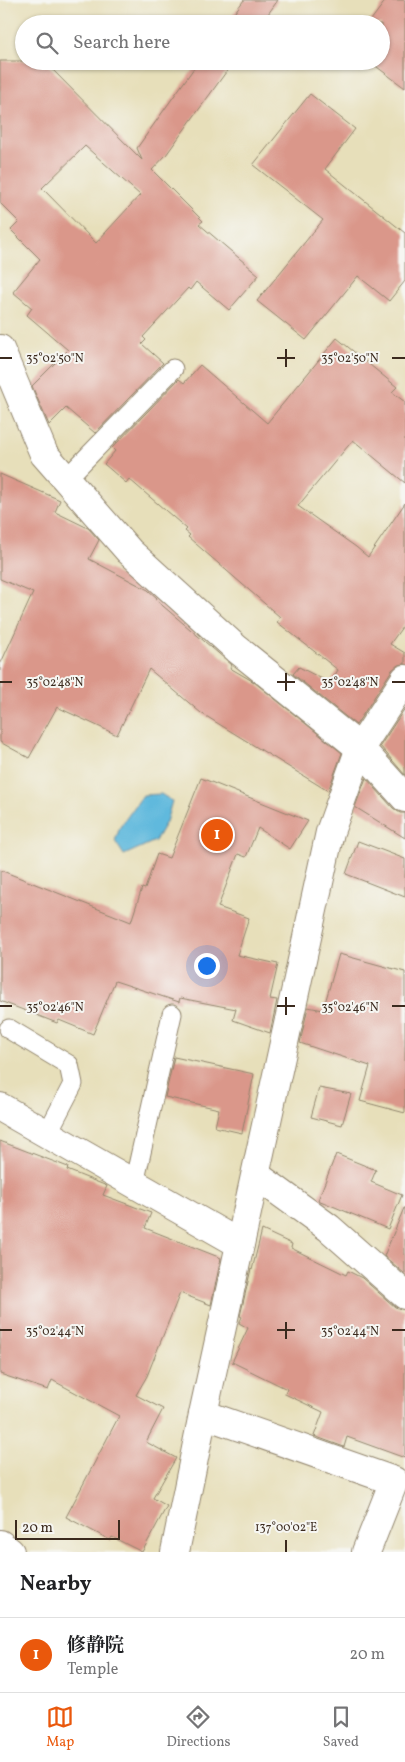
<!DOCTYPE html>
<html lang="en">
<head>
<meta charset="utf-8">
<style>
  :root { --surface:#fff; --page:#f6f6f6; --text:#202124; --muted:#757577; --line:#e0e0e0; --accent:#ea580c }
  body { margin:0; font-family:Vollkorn,"Noto Serif JP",serif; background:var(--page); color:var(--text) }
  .scale { position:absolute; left:15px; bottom:12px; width:105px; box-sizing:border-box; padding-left:5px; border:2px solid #3b2a1e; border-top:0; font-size:14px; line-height:18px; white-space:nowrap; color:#3b2a1e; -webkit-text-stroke:4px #f6f6f2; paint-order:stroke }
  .you { position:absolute; left:206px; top:965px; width:18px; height:18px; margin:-12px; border:4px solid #fff; border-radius:50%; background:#1a73e8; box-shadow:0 0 0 8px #1a73e833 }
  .badge { display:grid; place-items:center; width:32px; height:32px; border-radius:50%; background:var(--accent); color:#fff; font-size:16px; font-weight:700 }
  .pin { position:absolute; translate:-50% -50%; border:2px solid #fff; box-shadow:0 1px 5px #0006 }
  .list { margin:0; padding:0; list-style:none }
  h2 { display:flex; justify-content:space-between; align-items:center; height:65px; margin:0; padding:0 20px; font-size:21px }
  h2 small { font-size:16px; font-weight:400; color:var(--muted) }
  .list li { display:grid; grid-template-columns:32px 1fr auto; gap:15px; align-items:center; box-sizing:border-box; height:75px; padding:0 20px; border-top:1px solid var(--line) }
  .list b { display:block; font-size:19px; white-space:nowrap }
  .list p { margin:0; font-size:16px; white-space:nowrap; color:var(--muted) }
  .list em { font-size:16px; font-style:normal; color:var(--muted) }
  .icon { flex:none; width:28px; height:28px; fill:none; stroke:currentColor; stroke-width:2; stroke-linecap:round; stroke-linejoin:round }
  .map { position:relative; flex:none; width:405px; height:1552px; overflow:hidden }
  .search { position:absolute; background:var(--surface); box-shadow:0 1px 4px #0004; left:15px; right:15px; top:15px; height:55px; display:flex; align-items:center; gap:12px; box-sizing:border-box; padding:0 18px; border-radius:28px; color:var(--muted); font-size:19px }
  .sheet { height:140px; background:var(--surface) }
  nav { display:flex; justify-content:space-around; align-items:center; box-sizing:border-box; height:70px; border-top:1px solid var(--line); background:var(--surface); font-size:14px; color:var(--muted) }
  nav a { display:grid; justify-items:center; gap:2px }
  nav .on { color:var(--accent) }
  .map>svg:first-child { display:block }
  .water { fill:#60b9dd; stroke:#4e727e }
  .building { fill:#da978a; fill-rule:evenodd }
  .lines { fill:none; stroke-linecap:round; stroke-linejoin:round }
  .lane-casing { stroke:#91846c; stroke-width:21 }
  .street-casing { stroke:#91846c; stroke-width:30 }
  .lane { stroke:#fff; stroke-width:19 }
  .street { stroke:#fff; stroke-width:28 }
  .ticks { fill:none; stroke:#3b2a1e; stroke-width:2 }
  .ticks-label { font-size:12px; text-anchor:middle; fill:#3b2a1e; stroke:#f6f6f2; stroke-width:4; stroke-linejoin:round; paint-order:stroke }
</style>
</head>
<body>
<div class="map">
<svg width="405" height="1552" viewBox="0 0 405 1552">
  <rect width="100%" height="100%" fill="#f6f6f2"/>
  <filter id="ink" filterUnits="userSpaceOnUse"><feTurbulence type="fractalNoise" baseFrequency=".02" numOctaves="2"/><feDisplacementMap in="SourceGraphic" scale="10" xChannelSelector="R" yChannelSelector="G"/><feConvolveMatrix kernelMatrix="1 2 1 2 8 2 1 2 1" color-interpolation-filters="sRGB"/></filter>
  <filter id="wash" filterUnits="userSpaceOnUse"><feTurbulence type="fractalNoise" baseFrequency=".0096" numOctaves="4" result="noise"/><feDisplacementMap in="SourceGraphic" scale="20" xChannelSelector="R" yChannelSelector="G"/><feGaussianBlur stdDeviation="1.12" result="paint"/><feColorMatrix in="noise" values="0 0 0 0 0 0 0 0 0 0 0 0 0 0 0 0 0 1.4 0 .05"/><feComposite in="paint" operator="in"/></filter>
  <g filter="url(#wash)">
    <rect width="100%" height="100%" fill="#e7dfba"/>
    <polygon class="water" points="161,794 172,801 166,822 155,841 124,855 115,841 120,827 143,795"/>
    <g id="blocks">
      <g class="building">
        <polygon points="244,0 278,0 261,24 226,24"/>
        <polygon points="386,0 405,0 405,88 369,61 381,61 381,24 368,24"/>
        <path d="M0,61H44L142,160L137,148L199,61H234L166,155L152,170L203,221L199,224L259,275L229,310L196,282L190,290L188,288L143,337L146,340L142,344L163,363L95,433L66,408L49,425L32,386L68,350L27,315L32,308L13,292L40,259L11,230L19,222L0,203ZM85,146L140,195L96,243L42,188Z"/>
        <polygon points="310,94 355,129 325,169 405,233 405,281 389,301 358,276 306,340 257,301 323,220 253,165"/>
        <polygon points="337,338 397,387 392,392 405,402 405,483 353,440 298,506 356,547 368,557 405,503 405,623 390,644 405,653 405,664 398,665 392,670 356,725 293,674 299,667 330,683 338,670 277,622 280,617 188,537 190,535 185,531 187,529 129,479 126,483 104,464 115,451 112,448 179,379 184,383 200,365 267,423"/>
        <polygon points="0,474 60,500 55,512 88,528 99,540 89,559 148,590 157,598 156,600 232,665 230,668 254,682 342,753 328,791 201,713 149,669 117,735 57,707 29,758 0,742 0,665 33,593 0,579"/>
        <polygon points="405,708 405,775 380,746"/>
        <polygon points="201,778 308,821 290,849 258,828 246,857 238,854 218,907 249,918 237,955 278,964 270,999 277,1000 270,1033 233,1020 236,1009 180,998 179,1002 115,981 93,1034 59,1020 57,1023 0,1001 0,870 131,922 142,888 145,889 157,854 169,858"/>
        <polygon points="366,778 393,808 400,813 405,813 405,838 355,807"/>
        <polygon points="358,841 405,859 405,897 346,874"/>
        <polygon points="339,954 405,972 405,1113 360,1101 370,1066 300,1043 308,1007 323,1010"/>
        <polygon points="174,1057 254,1074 242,1133 215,1127 219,1109 165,1097"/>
        <polygon points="319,1088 351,1094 342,1125 311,1117"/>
        <polygon points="0,1141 68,1167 67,1170 107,1186 103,1195 151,1213 145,1228 221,1258 211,1305 180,1293 147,1376 136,1395 163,1409 146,1442 176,1458 153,1498 167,1506 142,1552 112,1537 110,1540 66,1517 119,1416 52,1380 48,1390 0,1374"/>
        <polygon points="336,1154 376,1170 371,1182 402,1195 388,1229 318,1200"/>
        <polygon points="404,1208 405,1208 405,1274 384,1256"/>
        <polygon points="262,1230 292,1244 291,1248 346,1275 348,1271 362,1278 395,1307 405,1310 405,1458 347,1437 344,1447 314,1436 323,1412 285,1394 287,1389 232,1362 248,1328 239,1323 242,1317 240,1316 251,1269 252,1270"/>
      </g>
    </g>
  </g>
  <g filter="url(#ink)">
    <use href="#blocks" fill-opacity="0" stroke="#91846c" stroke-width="1"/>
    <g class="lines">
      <defs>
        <g id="lane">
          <polyline points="66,479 173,369"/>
          <polyline points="9,1029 69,1065 73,1084 47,1134"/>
          <polyline points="134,1184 172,1014"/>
        </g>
        <g id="street">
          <polyline points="0,349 44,454 129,551 237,649 360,748 405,798"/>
          <polyline points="0,1107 240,1244"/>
          <polyline points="256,1175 329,1228 405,1295"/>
          <polyline points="203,1414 394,1481 366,1552"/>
          <polyline points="0,1544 10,1552"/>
          <polyline points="175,1552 203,1414 330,832 360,748 405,679"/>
        </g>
      </defs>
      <use href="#lane" class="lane-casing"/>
      <use href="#street" class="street-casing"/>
      <use href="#lane" class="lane"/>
      <use href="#street" class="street"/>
    </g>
  </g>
  <path class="ticks" d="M286,349V367M0,358H12M277,358H295M392,358H405M286,673V691M0,682H12M277,682H295M392,682H405M286,997V1015M0,1006H12M277,1006H295M392,1006H405M286,1322V1339M0,1330H12M277,1330H295M392,1330H405M286,1540V1552"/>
  <g class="ticks-label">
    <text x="55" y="362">35°02'50"N</text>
    <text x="350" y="362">35°02'50"N</text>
    <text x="55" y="686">35°02'48"N</text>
    <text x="350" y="686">35°02'48"N</text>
    <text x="55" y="1011">35°02'46"N</text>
    <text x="350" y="1011">35°02'46"N</text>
    <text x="55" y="1335">35°02'44"N</text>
    <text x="350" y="1335">35°02'44"N</text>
    <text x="286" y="1531">137°00'02"E</text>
  </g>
</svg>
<div class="scale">20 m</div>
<div class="you"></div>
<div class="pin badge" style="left:217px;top:835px">1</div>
<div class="search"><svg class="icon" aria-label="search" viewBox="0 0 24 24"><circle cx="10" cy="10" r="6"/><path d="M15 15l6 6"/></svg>Search here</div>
</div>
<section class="sheet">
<h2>Nearby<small></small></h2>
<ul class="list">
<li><span class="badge">1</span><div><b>修静院</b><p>Temple</p></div><em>20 m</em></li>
</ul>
</section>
<nav>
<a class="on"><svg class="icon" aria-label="map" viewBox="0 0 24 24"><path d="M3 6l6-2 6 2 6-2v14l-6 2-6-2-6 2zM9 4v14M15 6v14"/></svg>Map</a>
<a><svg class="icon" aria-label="directions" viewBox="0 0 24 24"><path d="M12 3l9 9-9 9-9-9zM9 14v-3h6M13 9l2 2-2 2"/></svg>Directions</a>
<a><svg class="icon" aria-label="saved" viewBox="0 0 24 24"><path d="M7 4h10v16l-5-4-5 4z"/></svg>Saved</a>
</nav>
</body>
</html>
